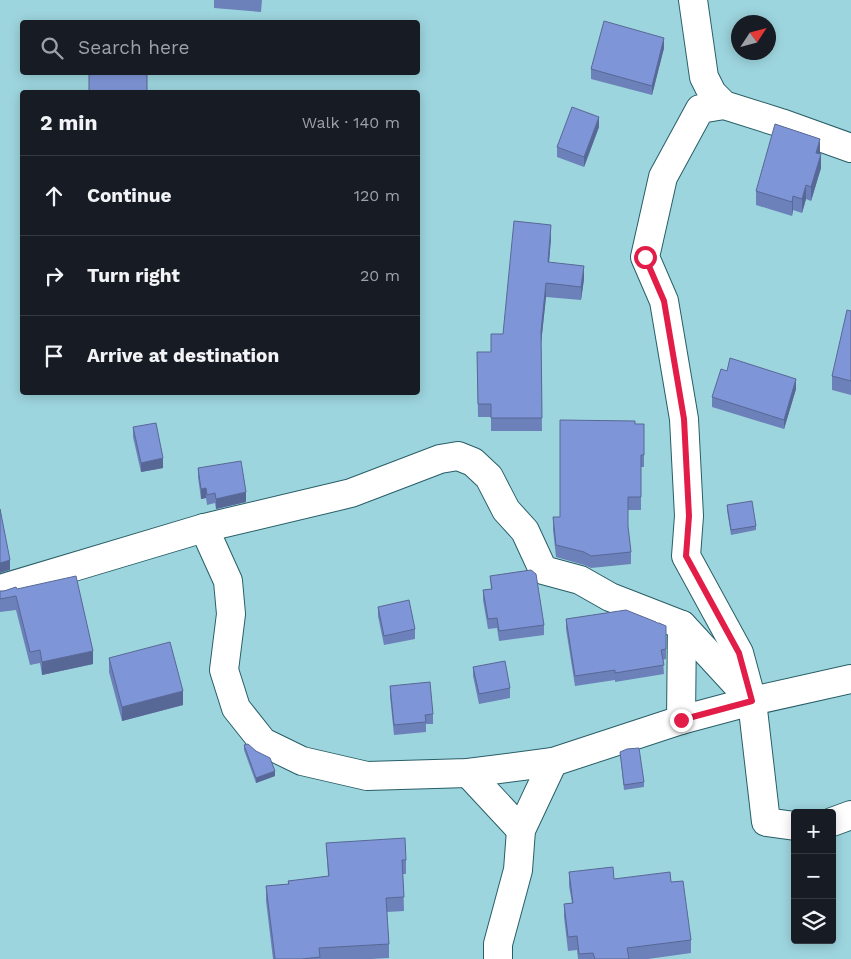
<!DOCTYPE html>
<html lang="en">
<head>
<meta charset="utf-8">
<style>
  :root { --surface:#171b24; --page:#20242c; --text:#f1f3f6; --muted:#9ea1a6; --line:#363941 }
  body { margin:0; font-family:"Work Sans",sans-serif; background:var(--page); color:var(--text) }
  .controls { position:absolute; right:15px; bottom:15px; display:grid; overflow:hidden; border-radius:5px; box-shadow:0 2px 12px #0003 }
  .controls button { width:45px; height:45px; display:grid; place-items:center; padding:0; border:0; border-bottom:1px solid var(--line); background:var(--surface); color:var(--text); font:25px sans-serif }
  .compass { position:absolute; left:731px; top:15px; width:45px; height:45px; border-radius:50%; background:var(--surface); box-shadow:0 2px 12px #0003; rotate:54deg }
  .stop { position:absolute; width:15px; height:15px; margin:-11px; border:4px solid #e11d48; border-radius:50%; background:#fff }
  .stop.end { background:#e11d48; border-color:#fff; box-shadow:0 1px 5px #0008 }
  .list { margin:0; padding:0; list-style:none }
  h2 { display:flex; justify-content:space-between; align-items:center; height:65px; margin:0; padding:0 20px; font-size:21px }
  h2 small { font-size:16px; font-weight:400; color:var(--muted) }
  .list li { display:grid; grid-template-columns:32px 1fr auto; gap:15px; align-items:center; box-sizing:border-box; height:80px; padding:0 20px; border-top:1px solid var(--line) }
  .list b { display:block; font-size:19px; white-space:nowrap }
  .list em { font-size:16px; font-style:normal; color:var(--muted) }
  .icon { flex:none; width:28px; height:28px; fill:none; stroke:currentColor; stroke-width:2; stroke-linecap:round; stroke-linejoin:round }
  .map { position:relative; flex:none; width:851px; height:959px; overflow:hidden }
  .search { position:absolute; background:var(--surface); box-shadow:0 2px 12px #0003; left:20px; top:20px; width:400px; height:55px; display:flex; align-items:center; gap:12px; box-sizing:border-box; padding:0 18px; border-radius:5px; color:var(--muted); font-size:19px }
  .panel { position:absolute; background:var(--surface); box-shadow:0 2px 12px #0003; left:20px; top:90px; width:400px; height:305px; border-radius:5px }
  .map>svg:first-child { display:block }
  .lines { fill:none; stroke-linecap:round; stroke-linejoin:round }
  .street-casing { stroke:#285e67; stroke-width:30 }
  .street { stroke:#fff; stroke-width:28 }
  .wall { fill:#6c80b9 }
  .shaded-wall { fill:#586896 }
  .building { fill:#7e95d7; stroke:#586896 }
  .route { stroke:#e11d48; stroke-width:6 }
</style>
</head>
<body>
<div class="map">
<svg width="851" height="959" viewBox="0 0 851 959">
  <rect width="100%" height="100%" fill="#9dd5de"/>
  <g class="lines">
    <defs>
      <g id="street">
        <polyline points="693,0 704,77 712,93 724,105 781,123 851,148"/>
        <polyline points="724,105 700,109 663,177 645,257 664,301 684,419 689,516 686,556 739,653 752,701 766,822 795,826"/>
        <polyline points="204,528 228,581 231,614 224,670 236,708 263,742 302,761 367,776 468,773 553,762 681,720 752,701 851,679"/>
        <polyline points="0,589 204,528 351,493 440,459 458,456 473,462 489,477 506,510 525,531 543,570 580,580 610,597 682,625 752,701"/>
        <polyline points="681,720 682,625"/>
        <polyline points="468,773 521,830"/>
        <polyline points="832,822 851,815"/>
        <polyline points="498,959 498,944 518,870 521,830 553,762"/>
      </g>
    </defs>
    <use href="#street" class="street-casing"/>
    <use href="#street" class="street"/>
  </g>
  <g class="wall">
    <polygon points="214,0 262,0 261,12 214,8"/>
    <polygon points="664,48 652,95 591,79 591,69"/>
    <polygon points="599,127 584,167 557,157 557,147"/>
    <polygon points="820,154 821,168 811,201 806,199 802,213 793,210 792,216 756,205 756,191"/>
    <polygon points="551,238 549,262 584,279 581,300 546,297 541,343 542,431 491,431 491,417 478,417 477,352 491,352 503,334"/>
    <polygon points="851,311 851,395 832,390 832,376"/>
    <polygon points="796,389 784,429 712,407 712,397"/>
    <polygon points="635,424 644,424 644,467 641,467 641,510 628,510 628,529 631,552 631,564 591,568 584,565 556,557 553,530 553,517 560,517"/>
    <polygon points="133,427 163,468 141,472 133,437"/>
    <polygon points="198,468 246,502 216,509 215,503 207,505 206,498 201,499 198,477"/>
    <polygon points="727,505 756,526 756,530 731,535 727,510"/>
    <polygon points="490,576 544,625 544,635 499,641 497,628 488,629 483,600 483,590 491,589"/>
    <polygon points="17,589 93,664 42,675 40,663 30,665 16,610 0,612 0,591"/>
    <polygon points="378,607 415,629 415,639 384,645 378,616"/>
    <polygon points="566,619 657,623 666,626 666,659 663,660 664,674 615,682 615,680 575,686 566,629"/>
    <polygon points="109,658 183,705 122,721 109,672"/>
    <polygon points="473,667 510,688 510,698 479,704 473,676"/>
    <polygon points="390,686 433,714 433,724 426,724 426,732 394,735 390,696"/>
    <polygon points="244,745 275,776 256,783 244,750"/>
    <polygon points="620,752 644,782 644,787 624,790"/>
    <polygon points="326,843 406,860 406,874 403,874 404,911 387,912 389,944 389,958 371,959 273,959 266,901 266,886 288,884 288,881 328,876"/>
    <polygon points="569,872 614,879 671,882 691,940 691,953 648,959 578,959 577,950 568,951 564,917 564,904 572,903 569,886"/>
  </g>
  <g class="shaded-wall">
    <polygon points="664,38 664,48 652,95 652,86"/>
    <polygon points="599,117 599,127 584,167 584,157"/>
    <polygon points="820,139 820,153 816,167 816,153"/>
    <polygon points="821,154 821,168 811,201 811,187"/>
    <polygon points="806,185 806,199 802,213 802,199"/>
    <polygon points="793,196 793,210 792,216 792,202"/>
    <polygon points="551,225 551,238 548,275 548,262"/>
    <polygon points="584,266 584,279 581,300 581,287"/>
    <polygon points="546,283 546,297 541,344 541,331"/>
    <polygon points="796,379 796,389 784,429 784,420"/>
    <polygon points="163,458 163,468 141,472 141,463"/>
    <polygon points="206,488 206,498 201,499 201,489"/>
    <polygon points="246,492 246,502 216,509 216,499"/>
    <polygon points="10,560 10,570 0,573 0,563"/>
    <polygon points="93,651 93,664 42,675 42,662"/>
    <polygon points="183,691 183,705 122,721 122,707"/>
    <polygon points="275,771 275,776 256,783 256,778"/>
  </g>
  <g class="building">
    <polygon points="604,21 664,38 652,86 591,69"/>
    <rect x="89" y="72" width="58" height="20"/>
    <polygon points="572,107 599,117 584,157 557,147"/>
    <polygon points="775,124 820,139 816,153 821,154 811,187 806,185 802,199 793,196 792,202 756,191"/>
    <polygon points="514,221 551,225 548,262 584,266 581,287 546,283 541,331 542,418 491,418 491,404 478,404 477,352 491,352 491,334 503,334"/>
    <polygon points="847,310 851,311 851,381 832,376"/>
    <polygon points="730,358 796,379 784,420 712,397 721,369 727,371"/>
    <polygon points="560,420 635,421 635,424 644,424 644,455 641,455 641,497 628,497 628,526 631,552 591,556 584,552 556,545 553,517 560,517"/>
    <polygon points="156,423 163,458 141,463 133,427"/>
    <polygon points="241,461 246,492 216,499 215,493 207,495 206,488 201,489 198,468"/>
    <polygon points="752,501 756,526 731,530 727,505"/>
    <polygon points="0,509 10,560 0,563"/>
    <polygon points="531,570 536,574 544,625 499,631 497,618 488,619 483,590 492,589 490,576"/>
    <polygon points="76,576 93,651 42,662 40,650 30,652 16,596 0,599 0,591 4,591 16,587 17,589"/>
    <polygon points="409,600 415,629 384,636 378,607"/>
    <polygon points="626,610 656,622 657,623 659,623 666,626 666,649 661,650 664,665 615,673 615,670 575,676 566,619"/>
    <polygon points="170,642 183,691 122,707 109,658"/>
    <polygon points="505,661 510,688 479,694 473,667"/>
    <polygon points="430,682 433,714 425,715 426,722 394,725 390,686"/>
    <polygon points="248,744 256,751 270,758 275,771 256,778 244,745"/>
    <polygon points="639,748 644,782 624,785 620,752 627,749"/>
    <polygon points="405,838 406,860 402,860 404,897 386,898 389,944 319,948 320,957 302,959 275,959 266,886 289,884 288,881 329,876 326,843"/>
    <polygon points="613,867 614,879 670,872 671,882 683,881 691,940 627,948 629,959 595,959 593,953 579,954 577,936 568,937 564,904 573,903 569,872"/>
  </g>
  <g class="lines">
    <polyline class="route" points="645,257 664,301 684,419 689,516 686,556 739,653 752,701 681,720"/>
  </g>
</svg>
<div class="controls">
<button>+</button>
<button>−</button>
<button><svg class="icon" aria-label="layers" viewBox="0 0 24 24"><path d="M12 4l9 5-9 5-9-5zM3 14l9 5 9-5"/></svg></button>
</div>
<svg class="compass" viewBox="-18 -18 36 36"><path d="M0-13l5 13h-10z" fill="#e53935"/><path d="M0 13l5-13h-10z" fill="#9ea1a6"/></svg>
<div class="stop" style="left:645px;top:257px"></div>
<div class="stop end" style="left:681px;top:720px"></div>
<div class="search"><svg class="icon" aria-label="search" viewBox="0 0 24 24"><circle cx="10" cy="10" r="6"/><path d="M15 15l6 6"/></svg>Search here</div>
<section class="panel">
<h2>2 min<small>Walk · 140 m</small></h2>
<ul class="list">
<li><svg class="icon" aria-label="ahead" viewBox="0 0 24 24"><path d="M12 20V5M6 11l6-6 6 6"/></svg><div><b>Continue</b></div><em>120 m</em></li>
<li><svg class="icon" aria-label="right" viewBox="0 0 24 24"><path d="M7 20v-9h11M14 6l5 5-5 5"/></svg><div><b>Turn right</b></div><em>20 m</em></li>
<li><svg class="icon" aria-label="arrive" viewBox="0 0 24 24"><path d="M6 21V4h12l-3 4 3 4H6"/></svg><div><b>Arrive at destination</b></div></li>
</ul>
</section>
</div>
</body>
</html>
